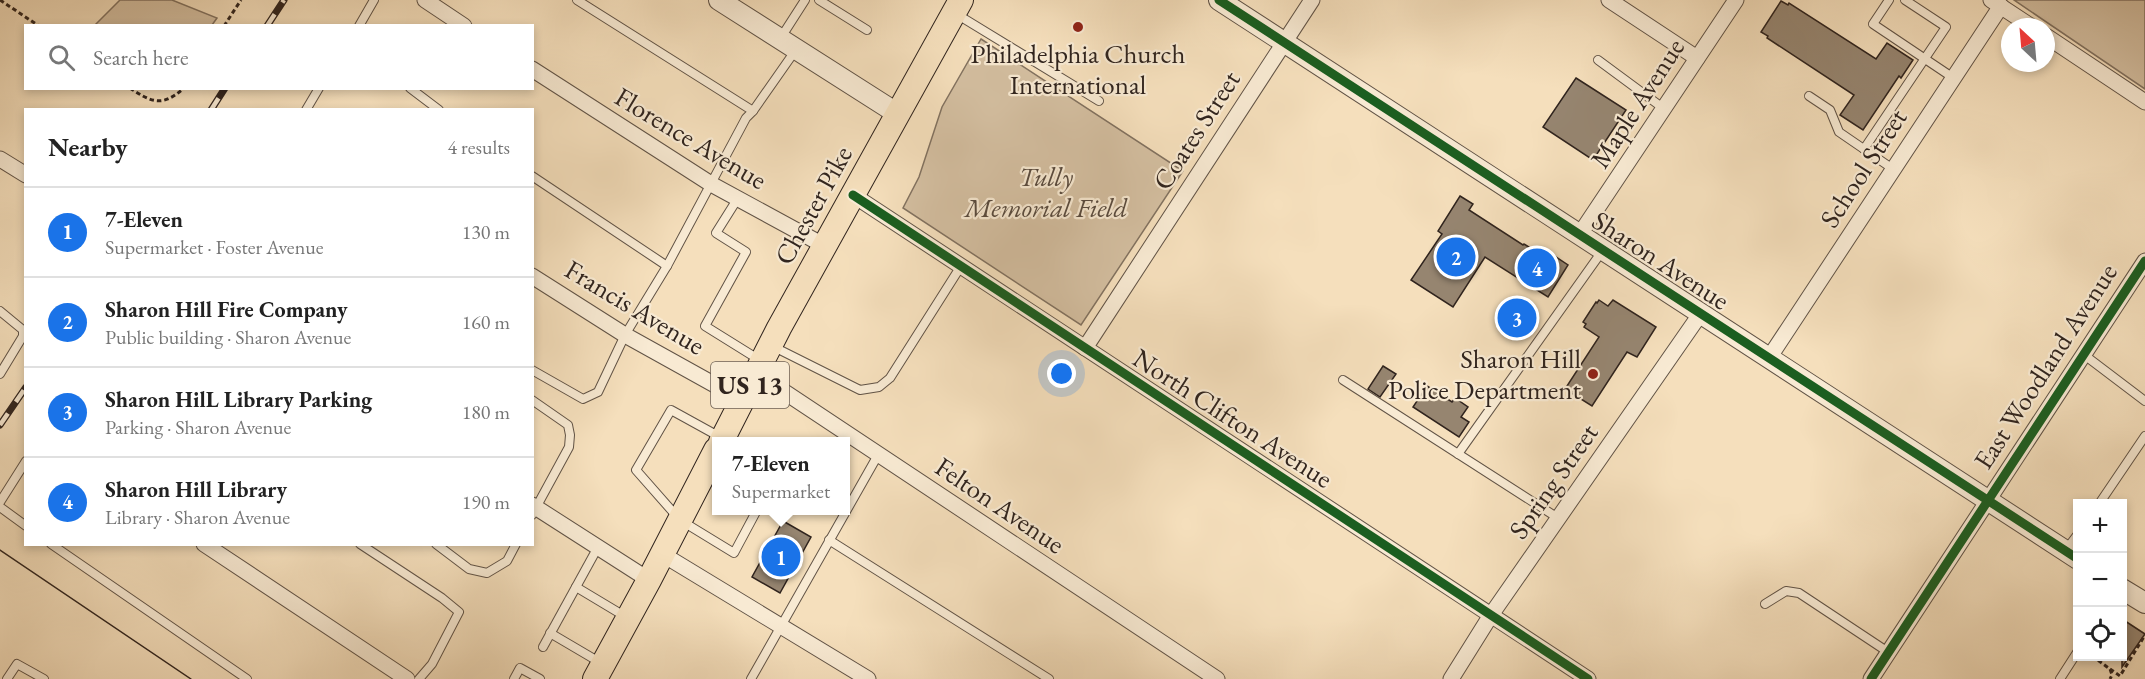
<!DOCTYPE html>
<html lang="en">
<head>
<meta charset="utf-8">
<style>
  :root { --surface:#fff; --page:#f6f6f6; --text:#222; --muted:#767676; --line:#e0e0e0; --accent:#1a73e8 }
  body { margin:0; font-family:"EB Garamond",serif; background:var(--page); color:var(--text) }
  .controls { position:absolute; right:18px; bottom:18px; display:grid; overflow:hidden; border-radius:0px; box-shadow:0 3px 9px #0003 }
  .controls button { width:54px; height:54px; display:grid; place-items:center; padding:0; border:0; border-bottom:2px solid var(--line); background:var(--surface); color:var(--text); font:30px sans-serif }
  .compass { position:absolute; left:2001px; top:18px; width:54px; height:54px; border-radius:50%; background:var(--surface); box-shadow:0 3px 9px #0003; rotate:334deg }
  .you { position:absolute; left:1062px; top:374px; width:21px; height:21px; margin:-15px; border:4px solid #fff; border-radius:50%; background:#1a73e8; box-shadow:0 0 0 9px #1a73e833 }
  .badge { display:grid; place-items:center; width:39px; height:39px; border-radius:50%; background:var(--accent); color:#fff; font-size:20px; font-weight:700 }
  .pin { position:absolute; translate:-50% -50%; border:3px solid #fff; box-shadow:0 2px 6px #0006 }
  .popup { position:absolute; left:712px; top:437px; width:138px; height:78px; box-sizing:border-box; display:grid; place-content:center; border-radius:0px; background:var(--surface); filter:drop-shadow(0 2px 4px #0005); font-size:20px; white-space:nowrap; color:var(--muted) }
  .popup b { font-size:22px; color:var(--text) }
  .popup::after { content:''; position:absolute; left:50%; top:100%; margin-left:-12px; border:12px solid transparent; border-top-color:var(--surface) }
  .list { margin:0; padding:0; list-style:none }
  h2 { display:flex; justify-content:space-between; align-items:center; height:78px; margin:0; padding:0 24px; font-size:26px }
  h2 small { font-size:20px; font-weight:400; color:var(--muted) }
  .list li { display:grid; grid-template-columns:39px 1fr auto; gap:18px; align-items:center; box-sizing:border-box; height:90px; padding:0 24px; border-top:2px solid var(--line) }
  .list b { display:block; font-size:22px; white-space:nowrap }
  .list p { margin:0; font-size:20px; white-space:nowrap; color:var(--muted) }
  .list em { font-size:20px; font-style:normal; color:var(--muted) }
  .icon { flex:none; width:33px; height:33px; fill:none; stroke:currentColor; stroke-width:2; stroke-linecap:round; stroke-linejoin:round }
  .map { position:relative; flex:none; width:2145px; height:679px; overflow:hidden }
  .search { position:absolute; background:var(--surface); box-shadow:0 3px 9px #0003; left:24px; top:24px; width:510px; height:66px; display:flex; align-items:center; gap:15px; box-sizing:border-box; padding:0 21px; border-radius:0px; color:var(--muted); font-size:22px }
  .panel { position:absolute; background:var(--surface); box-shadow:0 3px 9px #0003; left:24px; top:108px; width:510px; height:438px; border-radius:0px }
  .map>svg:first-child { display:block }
  .green { fill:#d4bfa1; stroke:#827260; stroke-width:1.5 }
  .building { fill:#968570; stroke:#30241e; stroke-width:1.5 }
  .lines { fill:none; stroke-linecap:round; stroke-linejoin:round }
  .service-casing { stroke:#615346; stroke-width:10 }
  .minor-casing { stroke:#615346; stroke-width:17 }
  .tertiary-casing { stroke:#615346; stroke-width:22 }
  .primary-casing { stroke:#30241e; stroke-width:26 }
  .path { stroke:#30241e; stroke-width:3; stroke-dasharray:4.5 3; stroke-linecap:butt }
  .service { stroke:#f8ead3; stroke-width:8 }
  .minor { stroke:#f8ead3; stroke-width:15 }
  .tertiary { stroke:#f8ead3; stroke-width:20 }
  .primary { stroke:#f5dfbc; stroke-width:24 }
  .tram { stroke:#30241e; stroke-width:1.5 }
  .rail-casing { stroke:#30241e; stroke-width:7 }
  .rail { stroke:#f8ead3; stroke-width:4.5; stroke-dasharray:14; stroke-linecap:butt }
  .cycleway-casing { stroke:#f8ead3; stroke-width:13 }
  .cycleway { stroke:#1b5e20; stroke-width:9 }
  .poi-dot { fill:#8f2418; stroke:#f8ead3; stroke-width:2 }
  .labels { text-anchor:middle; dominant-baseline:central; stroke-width:4.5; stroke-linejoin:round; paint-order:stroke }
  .shield { fill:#f8ead3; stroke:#6c5f54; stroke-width:1.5 }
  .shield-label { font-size:26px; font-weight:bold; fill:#30241e }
  .poi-label { font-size:27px; fill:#30241e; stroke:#f8ead3 }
  .street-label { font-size:27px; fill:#30241e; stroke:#f8ead3 }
  .park-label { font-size:27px; font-style:italic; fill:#594b3f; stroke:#f8ead3 }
</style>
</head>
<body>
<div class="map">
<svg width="2145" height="679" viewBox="0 0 2145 679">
  <rect width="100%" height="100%" fill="#f5dfbc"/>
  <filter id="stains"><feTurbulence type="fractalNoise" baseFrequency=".00333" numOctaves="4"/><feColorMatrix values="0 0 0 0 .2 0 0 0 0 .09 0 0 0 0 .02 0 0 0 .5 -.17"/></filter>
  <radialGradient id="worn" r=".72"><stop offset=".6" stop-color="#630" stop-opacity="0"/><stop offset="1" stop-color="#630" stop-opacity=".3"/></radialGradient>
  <g class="green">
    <polygon points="120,0 172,0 217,18 212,25 95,25"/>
    <polygon points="2014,0 2145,0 2145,89"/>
    <polygon points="981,39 1183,171 1081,325 903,208 919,177 942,107"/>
  </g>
  <g class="building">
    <polygon points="1781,1 1788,5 1789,3 1876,59 1887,43 1913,60 1901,78 1899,76 1863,130 1840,115 1854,95 1767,38 1768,36 1761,32"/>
    <polygon points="1576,78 1626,110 1593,160 1543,127"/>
    <polygon points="1460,196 1473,204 1469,210 1523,245 1524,244 1543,256 1547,251 1568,265 1548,297 1485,257 1453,307 1411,280 1442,234 1438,231"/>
    <polygon points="1599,300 1608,306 1613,300 1656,327 1637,357 1627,352 1592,406 1565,389 1599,337 1584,327 1586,324 1583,322 1596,302 1597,303"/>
    <polygon points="1383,366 1396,374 1380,397 1368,389"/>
    <polygon points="1427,386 1452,402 1455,398 1468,407 1461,417 1469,422 1459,437 1413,407"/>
    <polygon points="783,521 811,537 780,593 752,577"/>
    <polygon points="2122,619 2145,634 2122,667"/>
  </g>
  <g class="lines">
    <defs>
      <g id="service">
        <polyline points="819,0 867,30"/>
        <polyline points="1889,0 1873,24 1952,77"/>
        <polyline points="958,15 1099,101"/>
        <polyline points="359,26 374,0"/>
        <polyline points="780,39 805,0"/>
        <polyline points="1598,60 1663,108"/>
        <polyline points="410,88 439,110"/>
        <polyline points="1809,96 1830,110 1839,132 1893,169"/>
        <polyline points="306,110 319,88"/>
        <polyline points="753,111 795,51"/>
        <polyline points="1864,149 1946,27 1905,0"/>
        <polyline points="532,176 667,266"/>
        <polyline points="738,198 716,233 746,252 705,326 758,359"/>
        <polyline points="0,311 23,330 23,336 0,374"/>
        <polyline points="772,346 860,390 879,387 890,378 961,266"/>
        <polyline points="2083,354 2145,401"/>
        <polyline points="532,370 583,399 598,392 625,335 667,266 746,118 753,111 577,0"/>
        <polyline points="1343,380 1558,518"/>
        <polyline points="532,400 568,425 570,435 569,447 532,515"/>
        <polyline points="720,437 671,410 636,470 680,520 734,553 757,510"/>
        <polyline points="1458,454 1603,250"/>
        <polyline points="0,502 26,461"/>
        <polyline points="2099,504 2145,436"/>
        <polyline points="0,507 26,526"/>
        <polyline points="829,540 1049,679"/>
        <polyline points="51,544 247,679"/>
        <polyline points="360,544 442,598 459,612 432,664 419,679"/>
        <polyline points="436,544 469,569 487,573 507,561 516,544"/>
        <polyline points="2066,550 2078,534"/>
        <polyline points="576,587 626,617"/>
        <polyline points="1765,604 1786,591 1799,593 1888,652"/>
        <polyline points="550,633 601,663"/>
        <polyline points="543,647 598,547"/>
        <polyline points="7,679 17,664 44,679"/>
        <polyline points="514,679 520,668 540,679"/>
        <polyline points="751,679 878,455"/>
        <polyline points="2060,679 2078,651"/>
      </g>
      <g id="minor">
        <polyline points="425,0 464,26"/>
        <polyline points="1609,0 1697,58"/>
        <polyline points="1991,0 2032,27"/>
        <polyline points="2046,36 2145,102"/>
        <polyline points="532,69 711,184 825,246"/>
        <polyline points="0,159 26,175"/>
        <polyline points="853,195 1588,679"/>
        <polyline points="1580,234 1736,0"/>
        <polyline points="532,276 625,335 742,400"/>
        <polyline points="1085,348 1312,0"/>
        <polyline points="1769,358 2001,6"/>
        <polyline points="756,373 1217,679"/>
        <polyline points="532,505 649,580"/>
        <polyline points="204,544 407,679"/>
        <polyline points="662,554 868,679"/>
        <polyline points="1451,679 1491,615 1701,313"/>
        <polyline points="1871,679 2145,261"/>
      </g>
      <g id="tertiary">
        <polyline points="719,0 898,114"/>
        <polyline points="1219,0 2078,559"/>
        <polyline points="2122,589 2145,603"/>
      </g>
      <g id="primary">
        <polyline points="721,442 779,328 961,0"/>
        <polyline points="595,679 649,580 716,450"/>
      </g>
    </defs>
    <use href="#service" class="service-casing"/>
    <use href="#minor" class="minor-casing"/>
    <use href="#tertiary" class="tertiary-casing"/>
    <use href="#primary" class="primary-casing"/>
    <g class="path">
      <polyline points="0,0 39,26"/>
      <polyline points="224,26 241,0"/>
      <path d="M130,88C152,103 163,107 184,88"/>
      <polyline points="2092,656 2110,669 2112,675 2110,679"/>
      <polyline points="2110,669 2120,676 2145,635"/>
    </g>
    <use href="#service" class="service"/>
    <use href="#minor" class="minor"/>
    <use href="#tertiary" class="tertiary"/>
    <use href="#primary" class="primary"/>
    <polyline class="tram" points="0,550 191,679"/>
    <defs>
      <g id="rail">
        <polyline points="267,26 284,0"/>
        <polyline points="211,110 225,88"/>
        <polyline points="0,425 26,387"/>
      </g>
    </defs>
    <use href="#rail" class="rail-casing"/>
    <use href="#rail" class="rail"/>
    <defs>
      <g id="cycleway">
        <polyline points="1219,0 2078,559"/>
        <polyline points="853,195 1588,679"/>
        <polyline points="1871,679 2145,261"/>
      </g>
    </defs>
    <use href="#cycleway" class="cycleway-casing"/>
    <use href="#cycleway" class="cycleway"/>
  </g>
  <g class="poi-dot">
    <circle cx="1078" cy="27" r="6"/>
    <circle cx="1593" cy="374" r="6"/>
  </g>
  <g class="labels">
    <rect class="shield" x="711" y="362" width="78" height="46" rx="4.5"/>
    <g class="shield-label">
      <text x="750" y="385">US 13</text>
    </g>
    <g class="poi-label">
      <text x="1078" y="53">Philadelphia Church<tspan x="1078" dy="31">International</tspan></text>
      <text x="1581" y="358" text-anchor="end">Sharon Hill<tspan x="1581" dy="31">Police Department</tspan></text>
    </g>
    <g class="street-label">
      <text transform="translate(1637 103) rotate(-57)">Maple Avenue</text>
      <text transform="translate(1196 130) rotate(-57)">Coates Street</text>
      <text transform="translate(691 138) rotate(31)">Florence Avenue</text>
      <text transform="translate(1863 168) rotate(-57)">School Street</text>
      <text transform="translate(813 205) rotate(-61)">Chester Pike</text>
      <text transform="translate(1661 260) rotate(33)">Sharon Avenue</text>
      <text transform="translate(635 307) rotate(31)">Francis Avenue</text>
      <text transform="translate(2045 366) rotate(-57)">East Woodland Avenue</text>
      <text transform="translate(1233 418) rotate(33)">North Clifton Avenue</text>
      <text transform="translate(1553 481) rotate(-55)">Spring Street</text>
      <text transform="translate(1000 505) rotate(34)">Felton Avenue</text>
    </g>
    <g class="park-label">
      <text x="1046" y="176">Tully<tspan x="1046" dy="31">Memorial Field</tspan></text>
    </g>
  </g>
  <rect width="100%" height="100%" filter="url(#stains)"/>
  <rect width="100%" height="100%" fill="url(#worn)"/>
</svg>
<div class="controls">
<button>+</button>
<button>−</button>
<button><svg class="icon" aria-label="locate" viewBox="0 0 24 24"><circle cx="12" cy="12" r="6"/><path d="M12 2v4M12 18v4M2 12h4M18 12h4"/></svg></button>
</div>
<svg class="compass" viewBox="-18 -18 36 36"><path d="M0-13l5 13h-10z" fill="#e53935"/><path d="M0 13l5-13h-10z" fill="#767676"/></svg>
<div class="you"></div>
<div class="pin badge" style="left:781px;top:557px">1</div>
<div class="popup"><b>7-Eleven</b>Supermarket</div>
<div class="pin badge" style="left:1456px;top:257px">2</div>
<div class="pin badge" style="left:1517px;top:318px">3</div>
<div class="pin badge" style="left:1537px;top:268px">4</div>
<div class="search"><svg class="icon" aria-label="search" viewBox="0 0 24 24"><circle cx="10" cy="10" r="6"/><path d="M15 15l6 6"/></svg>Search here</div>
<section class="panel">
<h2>Nearby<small>4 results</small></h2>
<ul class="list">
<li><span class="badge">1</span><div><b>7-Eleven</b><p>Supermarket · Foster Avenue</p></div><em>130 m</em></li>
<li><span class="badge">2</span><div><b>Sharon Hill Fire Company</b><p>Public building · Sharon Avenue</p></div><em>160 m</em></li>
<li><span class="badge">3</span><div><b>Sharon HilL Library Parking</b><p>Parking · Sharon Avenue</p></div><em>180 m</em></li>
<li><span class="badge">4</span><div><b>Sharon Hill Library</b><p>Library · Sharon Avenue</p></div><em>190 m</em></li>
</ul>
</section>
</div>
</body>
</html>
